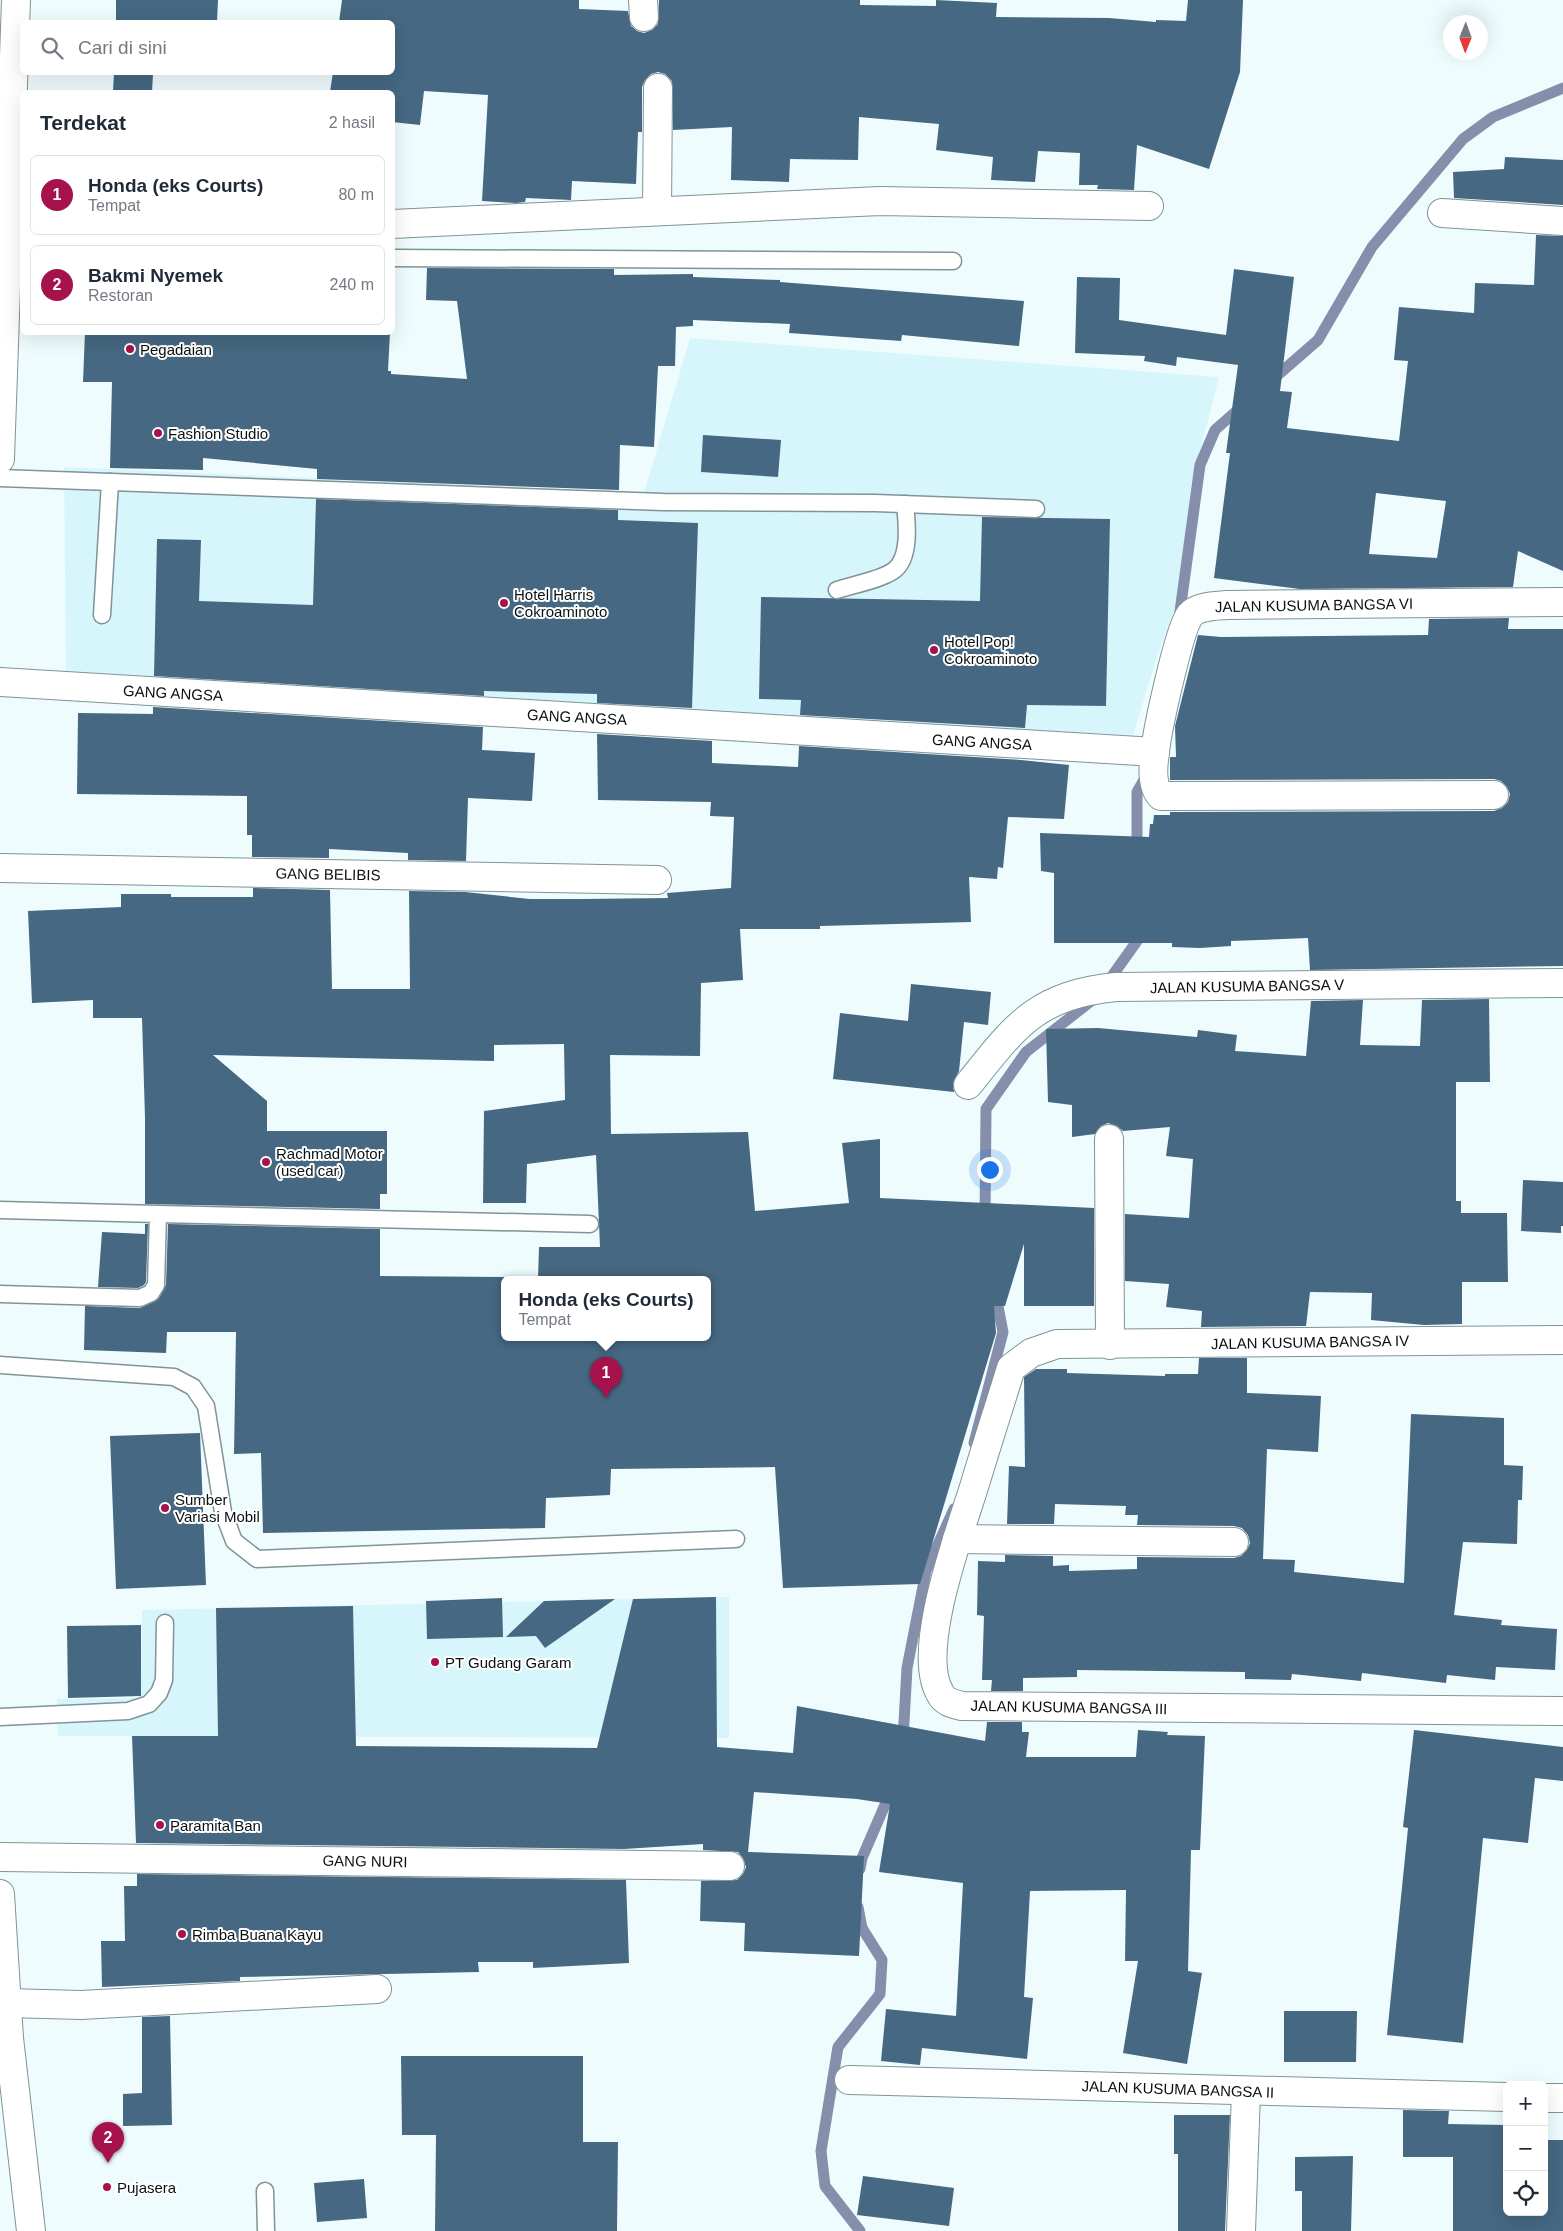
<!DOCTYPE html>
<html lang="id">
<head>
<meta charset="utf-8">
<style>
  :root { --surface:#fff; --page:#f2f2f3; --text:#1f2937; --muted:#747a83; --line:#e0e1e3; --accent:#a6124b }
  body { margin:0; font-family:Helvetica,sans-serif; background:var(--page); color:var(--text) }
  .controls { position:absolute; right:15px; bottom:15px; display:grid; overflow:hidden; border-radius:8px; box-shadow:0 5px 20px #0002 }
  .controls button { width:45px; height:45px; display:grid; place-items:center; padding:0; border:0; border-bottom:1px solid var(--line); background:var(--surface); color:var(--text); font:25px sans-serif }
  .compass { position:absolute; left:1443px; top:15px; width:45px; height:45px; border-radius:50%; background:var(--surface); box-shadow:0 5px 20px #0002; rotate:181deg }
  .you { position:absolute; left:989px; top:1169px; width:18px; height:18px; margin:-12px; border:4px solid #fff; border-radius:50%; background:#1a73e8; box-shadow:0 0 0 8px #1a73e833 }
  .badge { display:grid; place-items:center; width:32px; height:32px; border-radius:50%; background:var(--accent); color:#fff; font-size:16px; font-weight:700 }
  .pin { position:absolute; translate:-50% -41px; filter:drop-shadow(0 1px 2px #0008) }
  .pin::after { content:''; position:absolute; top:26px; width:18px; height:15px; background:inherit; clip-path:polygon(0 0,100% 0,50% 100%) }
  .popup { position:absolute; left:501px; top:1276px; width:210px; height:65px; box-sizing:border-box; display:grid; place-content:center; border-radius:8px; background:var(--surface); filter:drop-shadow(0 1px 4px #0005); font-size:16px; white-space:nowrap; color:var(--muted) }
  .popup b { font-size:19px; color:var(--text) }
  .popup::after { content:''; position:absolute; left:50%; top:100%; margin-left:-10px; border:10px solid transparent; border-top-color:var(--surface) }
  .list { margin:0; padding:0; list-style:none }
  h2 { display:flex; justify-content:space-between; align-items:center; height:65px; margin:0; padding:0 20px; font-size:21px }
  h2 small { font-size:16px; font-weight:400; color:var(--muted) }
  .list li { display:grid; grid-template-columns:32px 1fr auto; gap:15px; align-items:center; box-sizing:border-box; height:80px; margin:0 10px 10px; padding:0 10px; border:1px solid var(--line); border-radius:8px }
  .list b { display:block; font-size:19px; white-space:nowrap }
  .list p { margin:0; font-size:16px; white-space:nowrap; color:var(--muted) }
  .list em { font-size:16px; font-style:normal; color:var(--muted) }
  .icon { flex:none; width:28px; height:28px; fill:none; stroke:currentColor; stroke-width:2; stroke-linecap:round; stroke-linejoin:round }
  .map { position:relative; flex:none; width:1563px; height:2231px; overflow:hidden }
  .search { position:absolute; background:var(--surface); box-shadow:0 5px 20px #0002; left:20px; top:20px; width:375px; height:55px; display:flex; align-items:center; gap:12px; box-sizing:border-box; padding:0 18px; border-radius:8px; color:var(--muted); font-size:19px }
  .panel { position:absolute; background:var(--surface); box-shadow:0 5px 20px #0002; left:20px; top:90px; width:375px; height:245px; border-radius:8px }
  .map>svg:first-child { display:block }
  .built { fill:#d7f6fc }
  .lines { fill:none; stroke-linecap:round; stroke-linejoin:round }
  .stream { stroke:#858fab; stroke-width:11 }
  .building { fill:#466882; fill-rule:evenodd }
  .lane-casing { stroke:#809397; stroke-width:19 }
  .street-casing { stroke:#809397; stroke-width:30 }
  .highway-casing { stroke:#809397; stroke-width:30 }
  .lane { stroke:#fff; stroke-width:16 }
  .street { stroke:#fff; stroke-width:28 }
  .highway { stroke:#fff; stroke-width:28 }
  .poi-dot { fill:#a6124b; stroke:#fff; stroke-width:2 }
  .labels { text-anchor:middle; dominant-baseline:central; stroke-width:4; stroke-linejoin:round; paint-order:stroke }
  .poi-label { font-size:15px; fill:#0a1112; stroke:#fff; text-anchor:start }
  .street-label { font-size:15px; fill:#0a1112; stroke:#fff }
</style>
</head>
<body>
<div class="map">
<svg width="1563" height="2231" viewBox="0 0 1563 2231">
  <rect width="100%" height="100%" fill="#effcfe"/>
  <g class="built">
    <polygon points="690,338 1219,377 1190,490 1189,571 1157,657 1133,735 66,682 64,467 644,493"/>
    <polygon points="729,1597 729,1738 58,1736 57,1699 141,1698 142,1610"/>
  </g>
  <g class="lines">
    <g class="stream">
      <polyline points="1272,380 1318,340 1372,247 1463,139 1493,117 1563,88"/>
      <polyline points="1179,619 1200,465 1215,430 1241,407"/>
      <polyline points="1137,851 1137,792 1148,773"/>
      <polyline points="1105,986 1137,941 1137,930"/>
      <polyline points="985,1219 986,1109 1026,1052 1095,998"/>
      <polyline points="974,1443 1003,1332 995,1291"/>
      <polyline points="903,1740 907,1668 926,1571 954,1509"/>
      <polyline points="860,1869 862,1858 891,1791"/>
      <polyline points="858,1907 862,1928 882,1960 880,1994 838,2047 821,2151 825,2186 860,2231"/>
    </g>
  </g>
  <g class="building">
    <polygon points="116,0 218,0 217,22 116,22"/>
    <polygon points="342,0 579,0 579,9 628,11 631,26 637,31 644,33 652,30 658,24 659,0 860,0 860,5 936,6 936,0 997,3 996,17 1109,18 1156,22 1156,20 1186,21 1188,0 1243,0 1240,72 1209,169 1137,145 1134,190 1097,189 1098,185 1079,185 1080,153 1038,151 1035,182 991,180 993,157 936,150 939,124 859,117 858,160 790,159 789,182 731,180 732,127 673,130 672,81 665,74 658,72 651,74 645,80 642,87 642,132 638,132 636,184 572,181 571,200 526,198 525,202 516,203 482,201 488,95 424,91 420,125 392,122 392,92 330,92 333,72 392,72 392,22 339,22"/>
    <polygon points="114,72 215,72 215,75 153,74 152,92 113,92"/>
    <polygon points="1505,157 1563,160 1563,205 1454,198 1453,172 1504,169"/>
    <path d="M1536,235L1563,236V571L1518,551L1513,587L1300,589L1214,578L1230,453H1226L1238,365L1177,357L1176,366L1144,361L1145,356L1075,353L1077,277L1120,278L1119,320L1226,335L1234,269L1294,277L1280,391L1292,392L1287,428L1399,441L1408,361L1394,360L1399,307L1474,313L1475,283L1534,285ZM1376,493L1446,501L1437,558L1369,554Z"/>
    <polygon points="427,268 614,269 614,275 693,274 693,277 780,280 780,282 1024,301 1019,346 902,335 901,341 789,333 790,324 693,320 693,326 676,327 675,366 658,366 654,447 620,445 619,490 317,479 317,469 203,458 203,470 110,468 112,382 83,382 85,332 390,332 388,371 391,371 391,374 467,379 457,301 426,300"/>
    <polygon points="703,435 781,440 778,477 701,472"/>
    <polygon points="316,499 618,510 618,520 698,523 692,708 597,703 597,694 484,691 484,696 154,676 157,539 201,540 199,601 313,605"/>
    <polygon points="982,517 1110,519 1106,706 1027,705 1025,728 800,715 801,700 759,699 761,597 980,601"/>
    <polygon points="1509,618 1508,629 1563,629 1563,966 1310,970 1308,938 1231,941 1231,946 1200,948 1172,947 1172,943 1054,943 1054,873 1041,871 1040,833 1149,837 1150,824 1153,824 1154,815 1170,815 1170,812 1494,811 1502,808 1508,802 1510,794 1507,787 1501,781 1494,779 1170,780 1170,757 1176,757 1175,726 1198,635 1221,637 1428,635 1429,619"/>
    <polygon points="153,707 483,727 482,750 535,753 532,801 468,798 466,861 408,860 408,853 329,849 329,858 252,857 252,835 247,835 247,796 77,794 78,713 153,714"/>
    <polygon points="597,734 712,741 712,763 798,767 799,746 1021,760 1069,765 1064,819 1008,817 1003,868 998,867 997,879 969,877 971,922 820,926 820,929 740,929 743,980 701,983 700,1056 610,1055 611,1134 748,1132 755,1211 849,1203 842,1143 880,1139 880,1198 1094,1208 1094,1306 1024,1306 1024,1244 1005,1306 994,1306 996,1333 920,1584 783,1588 775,1467 611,1469 610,1495 546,1498 545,1528 263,1533 261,1453 234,1454 236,1332 167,1332 166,1353 84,1350 85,1306 140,1308 159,1298 166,1285 168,1224 380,1229 380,1276 504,1277 504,1337 707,1337 707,1279 538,1279 539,1247 600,1247 596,1155 527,1164 526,1203 483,1203 484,1111 565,1100 564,1044 494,1045 494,1061 213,1055 267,1101 267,1131 387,1131 387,1194 380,1194 380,1209 145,1204 145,1118 142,1018 93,1018 93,1000 32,1003 28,911 121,907 121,894 171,894 171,897 253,897 253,888 330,890 332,989 410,989 409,891 465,892 530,899 582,899 668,898 667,893 731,888 734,817 710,816 711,802 598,800"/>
    <polygon points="911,984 991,992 988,1025 964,1022 959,1071 953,1083 954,1092 833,1079 840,1013 908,1021"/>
    <polygon points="1489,999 1490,1082 1456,1082 1456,1201 1461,1201 1461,1213 1507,1213 1508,1282 1462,1282 1462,1324 1424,1325 1371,1320 1372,1293 1310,1292 1306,1326 1201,1327 1202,1311 1166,1307 1169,1284 1125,1281 1125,1214 1189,1218 1193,1159 1166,1156 1170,1127 1123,1131 1117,1126 1108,1123 1101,1126 1095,1134 1072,1137 1072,1105 1048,1102 1046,1029 1098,1028 1197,1037 1198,1030 1237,1035 1235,1051 1306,1056 1311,1001 1363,1000 1360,1045 1420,1046 1422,1000"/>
    <polygon points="1523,1180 1563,1182 1563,1226 1561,1226 1561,1233 1521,1231"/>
    <polygon points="145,1224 148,1224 146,1282 144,1285 138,1288 98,1287 102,1232 145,1234"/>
    <polygon points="1199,1358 1247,1358 1247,1393 1321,1396 1318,1452 1267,1449 1263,1559 1295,1560 1294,1572 1404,1583 1411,1414 1504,1418 1504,1465 1523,1466 1522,1500 1518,1500 1517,1544 1463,1542 1454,1615 1502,1620 1501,1625 1557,1629 1555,1670 1496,1667 1495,1680 1447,1675 1446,1683 1362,1673 1361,1681 1292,1674 1291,1680 1245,1679 1245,1672 1077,1670 1077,1677 1023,1678 1023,1691 991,1691 992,1680 982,1680 984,1616 977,1615 978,1561 1005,1562 1005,1555 1053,1556 1053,1566 1069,1565 1069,1571 1137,1569 1137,1557 1234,1558 1241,1556 1247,1550 1250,1543 1248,1535 1242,1528 1234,1526 1137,1525 1138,1515 1125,1515 1126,1506 1055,1504 1054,1524 1007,1524 1009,1466 1025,1467 1024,1377 1036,1369 1067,1369 1067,1373 1165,1376 1165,1374 1198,1374"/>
    <polygon points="200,1433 206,1585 116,1589 110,1436"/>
    <polygon points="716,1597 717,1747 793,1753 797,1706 985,1741 987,1722 1022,1722 1022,1732 1029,1732 1026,1757 1136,1757 1138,1730 1168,1732 1167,1735 1205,1736 1200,1850 1191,1850 1188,1971 1202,1973 1187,2064 1123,2053 1138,1961 1125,1961 1126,1890 1030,1891 1024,1997 1033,1998 1027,2059 922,2048 920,2065 881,2061 886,2009 956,2016 963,1883 879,1872 890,1804 857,1799 754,1792 748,1852 864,1856 859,1956 744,1951 745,1923 700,1921 701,1881 737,1880 743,1874 746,1867 743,1858 738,1852 703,1850 703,1844 624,1849 136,1843 132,1736 218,1736 216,1608 353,1606 356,1746 597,1748 633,1599"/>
    <polygon points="502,1598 503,1637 427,1639 426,1601"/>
    <polygon points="615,1599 545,1648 536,1636 506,1637 544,1601"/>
    <polygon points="141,1625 141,1696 68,1698 67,1626"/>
    <polygon points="1414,1730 1563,1747 1563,1781 1535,1778 1528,1843 1483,1838 1463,2043 1387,2035 1408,1828 1403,1827"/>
    <polygon points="137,1874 626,1880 629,1963 533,1968 533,1962 478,1962 479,1972 240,1977 240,1981 102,1987 101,1941 125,1941 124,1886 137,1886"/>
    <polygon points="1284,2011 1357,2011 1356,2062 1284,2062"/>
    <polygon points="170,2016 172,2125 123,2126 123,2094 142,2093 142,2017"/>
    <polygon points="401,2056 583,2056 583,2142 618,2142 617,2231 435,2231 436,2135 402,2135"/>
    <polygon points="1403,2110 1449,2111 1448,2124 1507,2125 1507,2212 1544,2212 1544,2140 1563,2140 1563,2231 1453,2231 1453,2157 1403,2157"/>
    <polygon points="1174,2115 1230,2115 1225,2231 1178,2231 1178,2154 1174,2154"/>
    <polygon points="1353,2156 1351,2231 1302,2231 1302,2191 1295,2191 1295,2157"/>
    <polygon points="863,2176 954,2188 949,2226 857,2215"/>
    <polygon points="364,2179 367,2218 317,2222 314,2183"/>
  </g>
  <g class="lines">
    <defs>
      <g id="lane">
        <polyline points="392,258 953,261"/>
        <polyline points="0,478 663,502 875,503 1036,509"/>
        <path d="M837,590C852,585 880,580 893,571C911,559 907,523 905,504"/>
        <polyline points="102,615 110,482"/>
        <polyline points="0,1210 158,1214 156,1285 151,1293 140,1298 0,1294"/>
        <polyline points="158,1214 590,1224"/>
        <polyline points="0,1365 174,1377 193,1387 206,1406 223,1512 234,1541 257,1559 736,1539"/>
        <polyline points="0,1717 128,1711 149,1704 159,1693 164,1680 165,1623"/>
        <polyline points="265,2191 266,2231"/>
      </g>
      <g id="street">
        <polyline points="643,0 644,17"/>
        <polyline points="657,211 658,88"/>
        <polyline points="1442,213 1563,221"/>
        <polyline points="392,224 880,201 1149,206"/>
        <polyline points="0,682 1155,752"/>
        <path d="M1494,795L1161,796C1151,786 1153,765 1155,752C1157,731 1179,629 1190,615C1198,606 1215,606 1226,605L1563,602"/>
        <polyline points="0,868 657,880"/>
        <path d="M968,1085C1015,1026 1036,995 1116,987L1563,983"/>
        <polyline points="1109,1139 1110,1345"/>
        <path d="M1563,1340L1057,1344L1031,1353L1011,1368C999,1407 986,1447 974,1487C960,1532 915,1651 940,1693C944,1702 953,1704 962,1706L1563,1711"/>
        <polyline points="957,1539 1234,1542"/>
        <polyline points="0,1857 730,1866"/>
        <polyline points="7,2003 81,2005 377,1989"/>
        <polyline points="849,2080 1507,2097"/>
        <polyline points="1544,2098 1563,2098"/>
        <polyline points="1241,2231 1246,2092"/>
      </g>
      <g id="highway">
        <polyline points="0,459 16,0"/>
        <polyline points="0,1894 9,2038 31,2231"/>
      </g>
    </defs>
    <use href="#lane" class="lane-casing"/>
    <use href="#street" class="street-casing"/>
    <use href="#highway" class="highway-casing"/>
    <use href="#lane" class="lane"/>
    <use href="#street" class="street"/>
    <use href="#highway" class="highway"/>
  </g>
  <g class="poi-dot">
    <circle cx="130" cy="349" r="5"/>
    <circle cx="158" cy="433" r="5"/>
    <circle cx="504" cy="603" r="5"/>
    <circle cx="934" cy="650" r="5"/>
    <circle cx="266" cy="1162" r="5"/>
    <circle cx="165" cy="1508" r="5"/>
    <circle cx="435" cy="1662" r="5"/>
    <circle cx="160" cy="1825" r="5"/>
    <circle cx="182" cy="1934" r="5"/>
    <circle cx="107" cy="2187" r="5"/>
  </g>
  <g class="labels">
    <g class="poi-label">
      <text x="140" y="349">Pegadaian</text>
      <text x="168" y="433">Fashion Studio</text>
      <text x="514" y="594">Hotel Harris<tspan x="514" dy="17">Cokroaminoto</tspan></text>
      <text x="944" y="641">Hotel Pop!<tspan x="944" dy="17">Cokroaminoto</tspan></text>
      <text x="276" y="1153">Rachmad Motor<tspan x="276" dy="17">(used car)</tspan></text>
      <text x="175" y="1499">Sumber<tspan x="175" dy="17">Variasi Mobil</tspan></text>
      <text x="445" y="1662">PT Gudang Garam</text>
      <text x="170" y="1825">Paramita Ban</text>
      <text x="192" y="1934">Rimba Buana Kayu</text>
      <text x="117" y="2187">Pujasera</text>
    </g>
    <g class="street-label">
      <text transform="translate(1314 605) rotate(-1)">JALAN KUSUMA BANGSA VI</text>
      <text transform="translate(173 693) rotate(3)">GANG ANGSA</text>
      <text transform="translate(577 717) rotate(3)">GANG ANGSA</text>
      <text transform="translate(982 742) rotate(3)">GANG ANGSA</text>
      <text transform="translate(328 874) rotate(1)">GANG BELIBIS</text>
      <text transform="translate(1247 986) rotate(-1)">JALAN KUSUMA BANGSA V</text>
      <text transform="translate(1310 1342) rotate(-1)">JALAN KUSUMA BANGSA IV</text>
      <text transform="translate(1069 1707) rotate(1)">JALAN KUSUMA BANGSA III</text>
      <text transform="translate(365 1861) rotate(1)">GANG NURI</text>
      <text transform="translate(1178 2089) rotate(2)">JALAN KUSUMA BANGSA II</text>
    </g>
  </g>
</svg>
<div class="controls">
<button>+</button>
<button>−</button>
<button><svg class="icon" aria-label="locate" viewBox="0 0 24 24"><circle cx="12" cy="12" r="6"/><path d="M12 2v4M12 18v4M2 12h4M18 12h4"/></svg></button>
</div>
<svg class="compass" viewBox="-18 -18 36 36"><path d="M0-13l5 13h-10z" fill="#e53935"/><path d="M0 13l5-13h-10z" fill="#747a83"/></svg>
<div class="you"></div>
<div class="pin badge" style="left:606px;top:1398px">1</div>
<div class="popup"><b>Honda (eks Courts)</b>Tempat</div>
<div class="pin badge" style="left:108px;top:2163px">2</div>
<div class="search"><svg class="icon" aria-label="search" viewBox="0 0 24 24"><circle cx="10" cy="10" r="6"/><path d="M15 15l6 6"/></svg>Cari di sini</div>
<section class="panel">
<h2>Terdekat<small>2 hasil</small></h2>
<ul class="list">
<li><span class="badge">1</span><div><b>Honda (eks Courts)</b><p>Tempat</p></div><em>80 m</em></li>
<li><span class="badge">2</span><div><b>Bakmi Nyemek</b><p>Restoran</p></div><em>240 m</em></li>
</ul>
</section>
</div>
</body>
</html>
